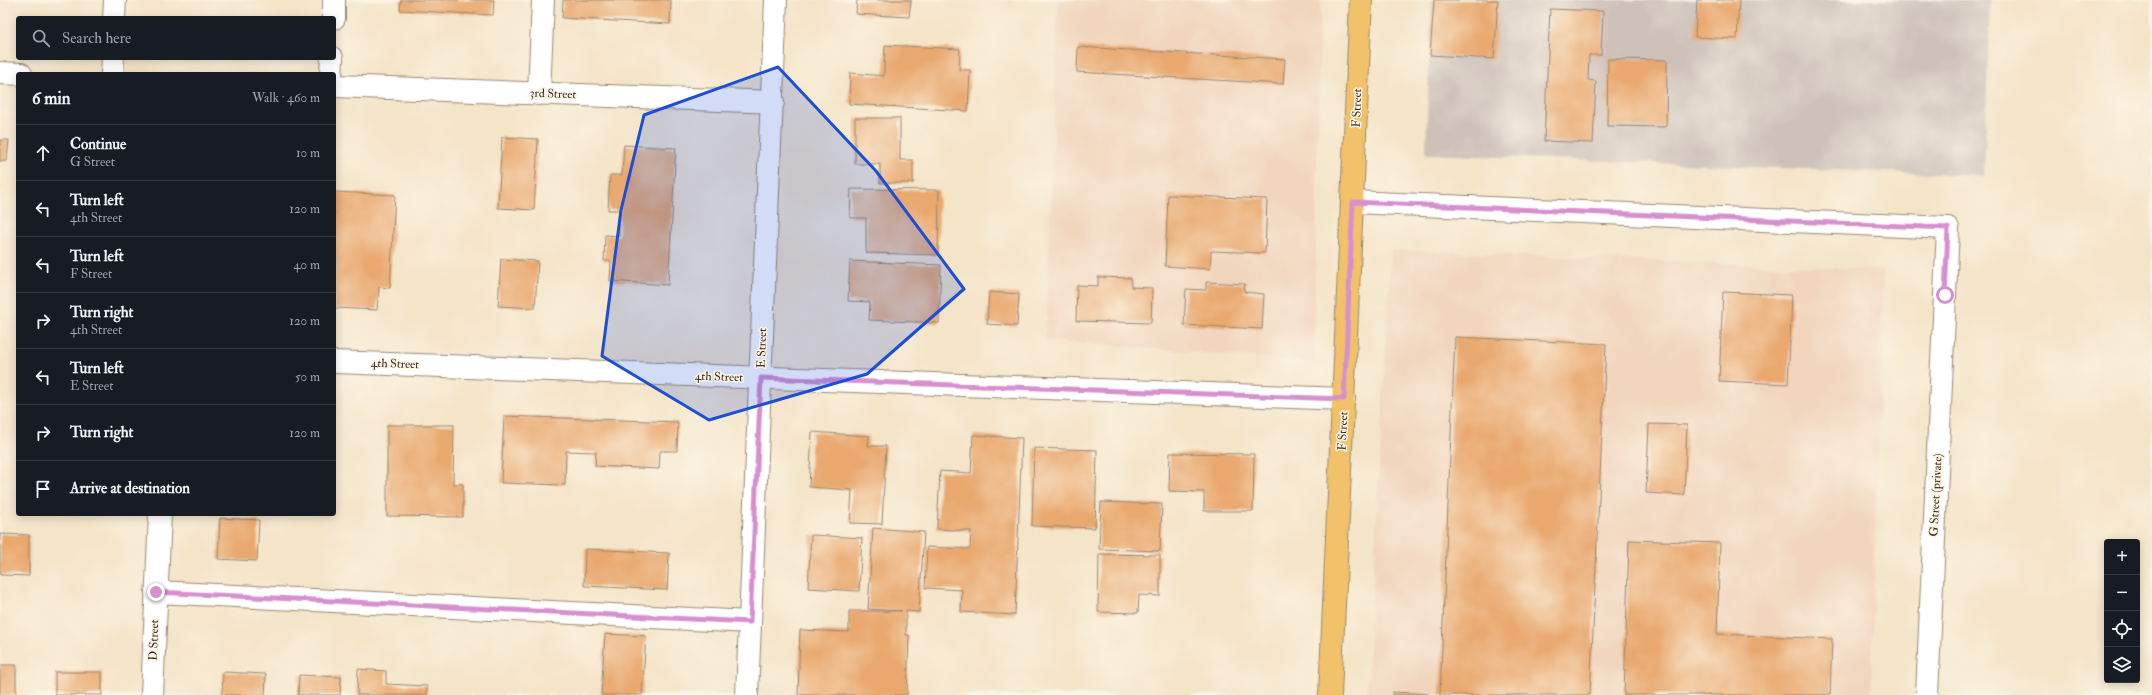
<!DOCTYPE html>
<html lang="en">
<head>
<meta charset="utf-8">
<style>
  :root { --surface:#171b24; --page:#20242c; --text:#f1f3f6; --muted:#9ea1a6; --line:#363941 }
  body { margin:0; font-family:"IM FELL Double Pica",serif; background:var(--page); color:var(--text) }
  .controls { position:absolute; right:12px; bottom:12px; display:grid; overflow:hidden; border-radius:4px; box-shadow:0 2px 10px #0003 }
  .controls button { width:36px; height:36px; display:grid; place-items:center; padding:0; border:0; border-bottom:1px solid var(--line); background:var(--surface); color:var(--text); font:20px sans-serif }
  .stop { position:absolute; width:12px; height:12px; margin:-9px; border:3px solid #d690ce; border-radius:50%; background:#fff }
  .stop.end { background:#d690ce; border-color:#fff; box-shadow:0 1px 4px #0008 }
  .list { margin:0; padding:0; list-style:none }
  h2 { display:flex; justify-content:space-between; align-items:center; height:52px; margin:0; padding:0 16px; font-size:17px }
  h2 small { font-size:13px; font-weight:400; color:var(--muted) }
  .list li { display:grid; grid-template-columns:26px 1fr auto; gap:12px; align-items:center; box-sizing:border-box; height:56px; padding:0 16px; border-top:1px solid var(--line) }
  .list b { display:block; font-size:15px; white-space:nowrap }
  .list p { margin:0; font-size:13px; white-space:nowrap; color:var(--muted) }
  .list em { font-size:13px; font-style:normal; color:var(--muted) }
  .icon { flex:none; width:22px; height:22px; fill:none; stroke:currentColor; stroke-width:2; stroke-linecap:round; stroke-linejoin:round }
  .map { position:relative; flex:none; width:2152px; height:695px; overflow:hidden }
  .search { position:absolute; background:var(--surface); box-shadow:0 2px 10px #0003; left:16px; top:16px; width:320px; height:44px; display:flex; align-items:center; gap:10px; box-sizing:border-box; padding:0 14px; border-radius:4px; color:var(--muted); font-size:15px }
  .panel { position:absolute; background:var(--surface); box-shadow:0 2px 10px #0003; left:16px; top:72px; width:320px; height:444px; border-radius:4px }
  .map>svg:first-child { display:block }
  .built { fill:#f1d5bd }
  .industrial { fill:#cec1ba }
  .building { fill:#e9a86e }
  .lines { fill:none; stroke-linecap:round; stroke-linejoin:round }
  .minor-casing { stroke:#988773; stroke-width:24 }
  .major-casing { stroke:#988773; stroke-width:24 }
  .minor { stroke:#fff; stroke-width:22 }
  .major { stroke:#f2c26a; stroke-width:22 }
  .route { stroke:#d690ce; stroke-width:5 }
  .marked { fill:#1d4ed8; fill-opacity:0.2; stroke:#1d4ed8; stroke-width:3; stroke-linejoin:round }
  .labels { text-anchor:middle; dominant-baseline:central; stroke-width:3; stroke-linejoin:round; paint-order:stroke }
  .street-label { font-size:12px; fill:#3b2a1e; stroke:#fcf5e5 }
</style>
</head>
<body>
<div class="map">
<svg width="2152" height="695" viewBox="0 0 2152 695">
  <rect width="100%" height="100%" fill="#fcf5e5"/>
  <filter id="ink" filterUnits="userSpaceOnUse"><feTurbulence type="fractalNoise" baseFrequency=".025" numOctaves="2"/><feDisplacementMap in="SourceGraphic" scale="8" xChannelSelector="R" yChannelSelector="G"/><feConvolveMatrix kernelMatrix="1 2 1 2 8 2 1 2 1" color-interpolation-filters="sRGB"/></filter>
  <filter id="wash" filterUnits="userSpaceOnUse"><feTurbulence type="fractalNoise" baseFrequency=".012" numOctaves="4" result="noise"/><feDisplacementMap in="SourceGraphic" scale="16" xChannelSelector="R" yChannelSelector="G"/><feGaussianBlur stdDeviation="0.9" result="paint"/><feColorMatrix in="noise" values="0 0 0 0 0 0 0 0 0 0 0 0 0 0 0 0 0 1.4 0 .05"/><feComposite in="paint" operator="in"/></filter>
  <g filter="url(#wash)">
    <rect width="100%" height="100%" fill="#f4e4c8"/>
    <g class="built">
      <polygon points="1058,0 1320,0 1314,362 1046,340"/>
      <polygon points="1391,250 1883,270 1871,695 1367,695"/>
    </g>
    <polygon class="industrial" points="1431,0 1990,0 1984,176 1426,154"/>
    <g id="blocks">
      <g class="building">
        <polygon points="401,0 494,0 493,15 400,10"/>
        <polygon points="563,0 671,0 670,24 562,18"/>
        <polygon points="857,0 911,0 909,17 856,14"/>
        <polygon points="1434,0 1498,0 1494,59 1430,55"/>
        <polygon points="1697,0 1739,0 1737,39 1695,37"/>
        <polygon points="1550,9 1603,11 1601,55 1589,55 1588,80 1596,81 1593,143 1544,141"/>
        <polygon points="885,45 960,49 959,70 970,70 968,111 849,104 850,73 884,76"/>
        <polygon points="1078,47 1285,59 1283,84 1077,72"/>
        <polygon points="1608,59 1667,60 1666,127 1607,126"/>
        <polygon points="855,118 900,118 900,160 913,160 913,183 880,183 880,164 855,164"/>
        <polygon points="502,137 538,139 534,210 498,208"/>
        <polygon points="0,140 9,140 7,161 0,161"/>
        <polygon points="624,145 676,148 668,285 610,281 611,261 604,261 605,235 619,236 620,210 608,210 610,175 622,175"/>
        <polygon points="851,189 939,190 938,255 866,253 866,218 850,218"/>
        <polygon points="334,192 395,195 390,288 379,287 377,310 334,308"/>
        <polygon points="1168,195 1267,199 1265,253 1211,251 1210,269 1165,266"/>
        <polygon points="501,259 538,261 535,308 498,306"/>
        <polygon points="850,261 941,265 939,323 869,320 870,302 848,301"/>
        <polygon points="1098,277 1131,278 1131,287 1152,288 1151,323 1076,321 1077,285 1098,286"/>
        <polygon points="1206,282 1245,284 1244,292 1264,294 1262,329 1184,325 1186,289 1206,290"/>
        <polygon points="989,292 1019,294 1017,326 987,324"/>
        <polygon points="1723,292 1792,295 1788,384 1719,381"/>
        <polygon points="1455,337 1606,344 1590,695 1440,695"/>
        <polygon points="504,416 678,422 677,451 660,451 659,469 595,466 596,452 566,451 565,485 501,483"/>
        <polygon points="1649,424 1687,425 1684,495 1646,493"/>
        <polygon points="387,425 454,425 453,484 463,484 463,517 387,516"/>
        <polygon points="812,432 869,436 868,446 886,446 882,524 850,523 852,490 809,487"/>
        <polygon points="973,435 1022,438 1015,615 961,612 962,590 925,588 927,547 970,549 971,531 937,529 940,471 971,473"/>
        <polygon points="1034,448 1097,450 1095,528 1032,526"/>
        <polygon points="1170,453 1254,454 1253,511 1204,511 1204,492 1169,491"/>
        <polygon points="1101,502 1162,504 1160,551 1099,549"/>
        <polygon points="220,518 259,520 257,561 218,559"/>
        <polygon points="873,528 924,532 919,612 906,611 906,635 909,635 907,695 798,695 800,630 849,632 849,611 902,611 868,609"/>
        <polygon points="0,534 29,535 29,576 0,575"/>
        <polygon points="811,535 862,538 859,591 808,588"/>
        <polygon points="1629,540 1720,543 1717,634 1832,639 1830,695 1624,695"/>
        <polygon points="585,549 669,553 667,590 584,586"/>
        <polygon points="1099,554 1160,555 1160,596 1139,595 1138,613 1098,612"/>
        <polygon points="605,634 646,636 642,695 601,695"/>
        <rect x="0" y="665" width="16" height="30"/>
        <polygon points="358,669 386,671 386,684 427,686 427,695 357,695"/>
        <rect x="55" y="672" width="47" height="23"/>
        <polygon points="223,672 266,674 265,695 222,695"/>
        <polygon points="299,675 341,677 340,695 298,695"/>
        <polygon points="1393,692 1428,694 1428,695 1393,695"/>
      </g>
    </g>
  </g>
  <g filter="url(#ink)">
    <use href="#blocks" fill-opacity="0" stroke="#988773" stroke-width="1"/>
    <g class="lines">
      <defs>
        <g id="minor">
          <polyline points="114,18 115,0"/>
          <polyline points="334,18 334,0"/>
          <polyline points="0,73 21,74"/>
          <polyline points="112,74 113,58"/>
          <polyline points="331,74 332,58"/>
          <polyline points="334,86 773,102"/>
          <polyline points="539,94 543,0"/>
          <polyline points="1353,202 1948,228 1927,695"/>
          <polyline points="334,362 1344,399"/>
          <polyline points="156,592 750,622"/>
          <polyline points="152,695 160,514"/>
          <polyline points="747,695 776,0"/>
        </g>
        <polyline id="major" points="1330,695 1361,0"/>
      </defs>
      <use href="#minor" class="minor-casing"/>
      <use href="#major" class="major-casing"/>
      <use href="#minor" class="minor"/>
      <use href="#major" class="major"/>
    </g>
  </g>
  <g class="lines" filter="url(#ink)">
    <polyline class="route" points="156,592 750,622 761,378 1344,399 1353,202 1948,228 1945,295"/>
  </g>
  <path class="marked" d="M778,67L876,171L964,289L867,374L709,420L602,356L621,210L644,115Z"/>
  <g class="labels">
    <g class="street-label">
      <text transform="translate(553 94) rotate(2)">3rd Street</text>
      <text transform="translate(1357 108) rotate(-88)">F Street</text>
      <text transform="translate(762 348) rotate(-88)">E Street</text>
      <text transform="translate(395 364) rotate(2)">4th Street</text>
      <text transform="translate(719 377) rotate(2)">4th Street</text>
      <text transform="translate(1343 431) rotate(-87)">F Street</text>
      <text transform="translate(1936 495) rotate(-87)">G Street (private)</text>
      <text transform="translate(154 640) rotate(-88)">D Street</text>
    </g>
  </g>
</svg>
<div class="controls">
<button>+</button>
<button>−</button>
<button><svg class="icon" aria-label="locate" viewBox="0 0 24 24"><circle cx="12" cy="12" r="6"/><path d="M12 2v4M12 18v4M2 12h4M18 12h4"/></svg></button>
<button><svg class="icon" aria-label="layers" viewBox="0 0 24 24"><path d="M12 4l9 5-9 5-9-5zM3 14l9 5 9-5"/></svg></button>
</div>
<div class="stop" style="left:1945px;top:295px"></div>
<div class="stop end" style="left:156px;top:592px"></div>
<div class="search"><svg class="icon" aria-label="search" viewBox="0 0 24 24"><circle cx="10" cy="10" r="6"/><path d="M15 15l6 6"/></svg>Search here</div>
<section class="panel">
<h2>6 min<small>Walk · 460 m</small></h2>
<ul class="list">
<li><svg class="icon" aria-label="ahead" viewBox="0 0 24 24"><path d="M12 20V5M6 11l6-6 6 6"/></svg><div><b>Continue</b><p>G Street</p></div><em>10 m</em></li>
<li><svg class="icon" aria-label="left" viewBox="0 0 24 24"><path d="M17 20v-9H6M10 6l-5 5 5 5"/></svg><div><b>Turn left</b><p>4th Street</p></div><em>120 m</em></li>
<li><svg class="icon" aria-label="left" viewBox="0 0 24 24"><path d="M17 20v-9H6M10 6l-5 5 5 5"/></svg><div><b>Turn left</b><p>F Street</p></div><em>40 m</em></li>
<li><svg class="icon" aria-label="right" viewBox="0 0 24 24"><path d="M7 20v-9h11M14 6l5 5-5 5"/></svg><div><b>Turn right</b><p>4th Street</p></div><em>120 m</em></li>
<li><svg class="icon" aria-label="left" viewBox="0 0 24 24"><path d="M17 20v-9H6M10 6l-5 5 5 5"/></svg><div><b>Turn left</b><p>E Street</p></div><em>50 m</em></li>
<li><svg class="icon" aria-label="right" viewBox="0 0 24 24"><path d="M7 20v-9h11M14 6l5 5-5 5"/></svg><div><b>Turn right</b></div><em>120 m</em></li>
<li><svg class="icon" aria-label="arrive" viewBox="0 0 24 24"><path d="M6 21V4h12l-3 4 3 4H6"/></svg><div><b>Arrive at destination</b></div></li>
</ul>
</section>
</div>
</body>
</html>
